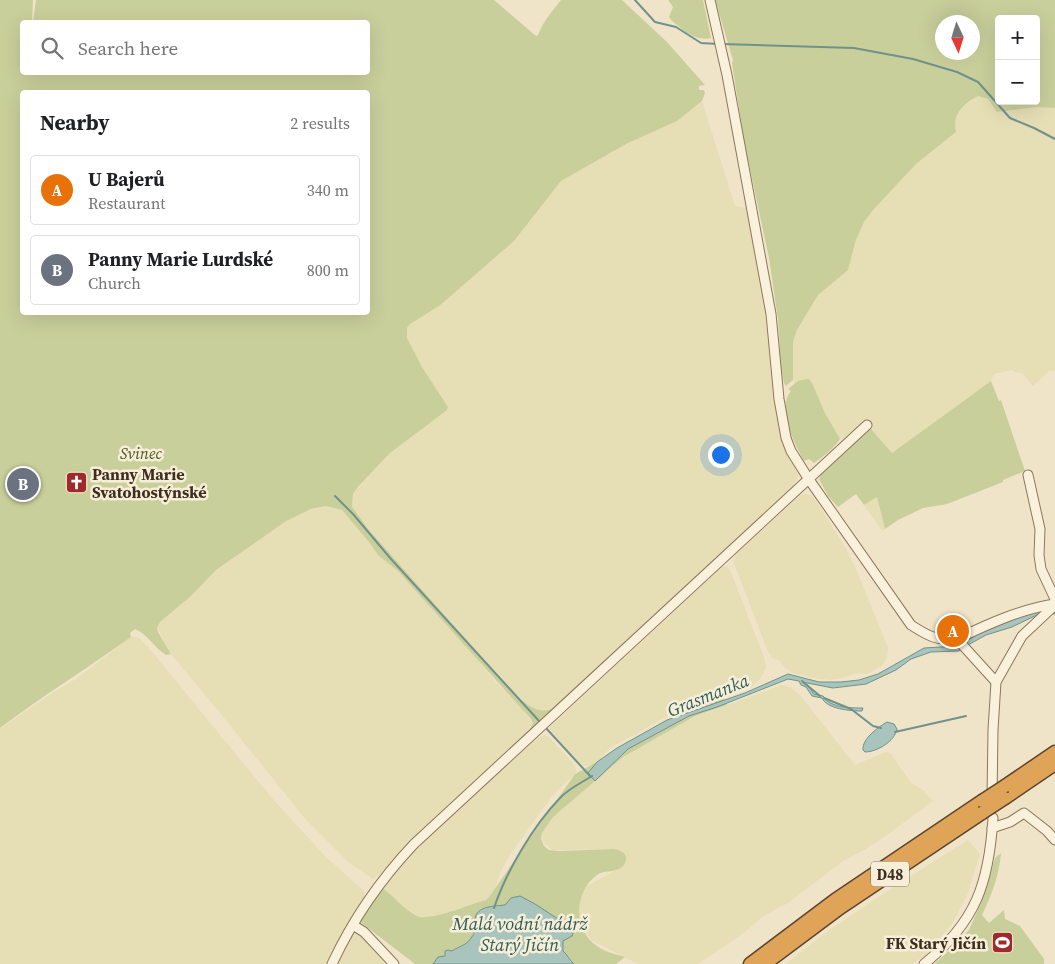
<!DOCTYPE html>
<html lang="en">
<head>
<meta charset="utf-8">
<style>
  :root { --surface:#fff; --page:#f2f2f2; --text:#202124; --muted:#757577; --line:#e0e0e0; --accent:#d93025 }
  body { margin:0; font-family:"Source Serif 4",serif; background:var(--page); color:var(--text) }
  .controls { position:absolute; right:15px; top:15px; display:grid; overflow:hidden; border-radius:5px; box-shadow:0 5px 20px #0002 }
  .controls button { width:45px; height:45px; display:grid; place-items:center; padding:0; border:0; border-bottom:1px solid var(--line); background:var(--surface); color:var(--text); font:25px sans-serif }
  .compass { position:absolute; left:935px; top:15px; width:45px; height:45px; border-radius:50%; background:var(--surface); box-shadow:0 5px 20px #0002; rotate:176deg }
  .you { position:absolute; left:720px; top:454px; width:18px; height:18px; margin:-12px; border:4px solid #fff; border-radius:50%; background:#1a73e8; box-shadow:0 0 0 8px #1a73e833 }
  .badge { display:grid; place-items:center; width:32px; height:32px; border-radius:50%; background:var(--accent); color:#fff; font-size:16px; font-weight:700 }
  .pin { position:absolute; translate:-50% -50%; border:2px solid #fff; box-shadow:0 1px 5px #0006 }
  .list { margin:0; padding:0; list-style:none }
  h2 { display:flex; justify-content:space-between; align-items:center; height:65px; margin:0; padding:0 20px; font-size:21px }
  h2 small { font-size:16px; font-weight:400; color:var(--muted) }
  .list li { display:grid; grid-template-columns:32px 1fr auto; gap:15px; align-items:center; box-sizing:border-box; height:70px; margin:0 10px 10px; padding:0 10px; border:1px solid var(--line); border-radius:5px }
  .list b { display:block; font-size:19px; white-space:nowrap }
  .list p { margin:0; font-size:16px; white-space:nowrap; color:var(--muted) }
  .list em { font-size:16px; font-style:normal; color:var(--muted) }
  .icon { flex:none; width:28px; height:28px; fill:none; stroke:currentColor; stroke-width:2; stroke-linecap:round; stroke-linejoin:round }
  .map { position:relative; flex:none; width:1055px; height:964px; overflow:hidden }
  .search { position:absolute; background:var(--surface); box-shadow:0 5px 20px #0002; left:20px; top:20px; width:350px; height:55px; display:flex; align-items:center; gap:12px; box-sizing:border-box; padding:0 18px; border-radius:5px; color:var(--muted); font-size:19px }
  .panel { position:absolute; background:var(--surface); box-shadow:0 5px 20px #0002; left:20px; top:90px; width:350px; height:225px; border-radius:5px }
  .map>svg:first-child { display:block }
  .farmland { fill:#e6deb5 }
  .green { fill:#c9cf9b; fill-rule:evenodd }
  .water { fill:#a9c4bc; stroke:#6f938a }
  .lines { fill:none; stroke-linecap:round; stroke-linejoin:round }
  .stream { stroke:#6f938a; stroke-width:2 }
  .minor-casing { stroke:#8d765c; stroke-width:11 }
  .highway-casing { stroke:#5b4430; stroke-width:15 }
  .minor { stroke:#faf1dc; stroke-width:9 }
  .highway { stroke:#e0a458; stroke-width:12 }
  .highway-bridge-casing { stroke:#5b4430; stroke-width:15; stroke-linecap:butt }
  .highway-bridge { stroke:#e0a458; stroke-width:12 }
  .labels { text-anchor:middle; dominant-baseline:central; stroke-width:5; stroke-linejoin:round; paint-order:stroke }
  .shield { fill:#f7eed8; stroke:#756857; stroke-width:1 }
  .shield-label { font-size:15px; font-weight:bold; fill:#3d2e20 }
  .park-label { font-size:16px; font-style:italic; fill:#4d5a26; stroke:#f7eed8 }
  .poi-label { font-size:16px; font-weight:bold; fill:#3d2e20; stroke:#f7eed8; text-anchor:start }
  .water-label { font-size:18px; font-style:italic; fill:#2f5d5a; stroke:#f7eed8 }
</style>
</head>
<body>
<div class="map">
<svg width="1055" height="964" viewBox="0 0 1055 964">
  <rect width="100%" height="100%" fill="#f0e4c8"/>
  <g class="farmland">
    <polygon points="978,96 984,96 988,99 1002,112 1037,107 1055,108 1055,371 1049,371 1033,386 1022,373 1017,373 1012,370 994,374 991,381 892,453 864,423 845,438 840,439 830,423 809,379 806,379 795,384 793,380 793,342 797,330 818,295 852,258 856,240 864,222 874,209 916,164 956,132 954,124 957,114 960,109"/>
    <polygon points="702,101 735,206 748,208 761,280 778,424 783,446 799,474 798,477 792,487 776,503 659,611 551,709 541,711 531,707 517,697 391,556 354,511 352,507 353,494 390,453 446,410 448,407 422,367 407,338 407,328 410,324 439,306 452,295 514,241 561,181 697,105"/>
    <polygon points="807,494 813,496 848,552 857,571 888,648 887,657 883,665 867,674 857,673 843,678 830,680 812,678 792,673 783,666 779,660 773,659 767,650 734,563 735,554 743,547 801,495"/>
    <polygon points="877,497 885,529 882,531 864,505"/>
    <polygon points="326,506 342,510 369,542 378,555 398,571 425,600 475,656 492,678 519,705 533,723 523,736 478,777 380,874 373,879 348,862 306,820 225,719 171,654 157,628 160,622 191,596 216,570 279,525 296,514"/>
    <polygon points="723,566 728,567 731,572 765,660 766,668 759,681 751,687 728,695 692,702 653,724 637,734 611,747 596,763 591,766 584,766 576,761 549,728"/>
    <polygon points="131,637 135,637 139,638 149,648 271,797 325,856 364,891 365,897 328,964 0,964 0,729 55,691 76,679"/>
    <polygon points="781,685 790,687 800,695 855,765 881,754 886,752 891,754 911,783 922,789 933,801 887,835 866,849 843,861 788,903 762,917 744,933 698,964 638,964 591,940 582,925 579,915 580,897 587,886 618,869 613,849 552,850 543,842 542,833 553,817 623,757 695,716 709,712"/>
    <polygon points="545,735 549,737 573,763 576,769 575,774 552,796 510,855 501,871 495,888 489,898 486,900 443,914 429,918 423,917 418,916 405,908 382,888 388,879 414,852 451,816 536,738"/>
    <polygon points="968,840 980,854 968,893 952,924 927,954 912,964 786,964 828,931 898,884"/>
    <polygon points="356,932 360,934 375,949 385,964 338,964 351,937"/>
  </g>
  <g class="green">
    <path d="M0,0H33L32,22H22V72L30,73L368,72V22H33L36,0H494L536,36L538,35C543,22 552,11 561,0H622L667,42L705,85L699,86V90H704L705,93L702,101L677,121L628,143L561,181L514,241L452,295L439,306L410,324L407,328V338L422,367L448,407L447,410L390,453L358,487L353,494L352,507L369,530L517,697C528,705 538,714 551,709L609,656L612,658L485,773H483L529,730L533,723L531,719L398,571L378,555L369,542L342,510L326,506L311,509L286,521L216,570L191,596L160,622L157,628L158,632L171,654L166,655C153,647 150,636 135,629L130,633L131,637C88,668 42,696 0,728ZM22,92H368V312H22Z"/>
    <path d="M668,0H703L711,38C695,42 683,30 671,20L669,17L673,7Z"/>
    <path d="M715,0H1055V108L1037,107L997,112L988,99L978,96C962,105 952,114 956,132L916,164L874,209L864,222L856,240L848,270L818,295L797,330L793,342V380L786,386L784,383L781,368L778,319L769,258L744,141L732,63L733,60ZM999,19H1036V101H999ZM942,22H972V52H942Z"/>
    <path d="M806,379H809L812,383L825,413L840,439C833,449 824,456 814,463L809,459L804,461C795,444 776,409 791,391L788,389L798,381Z"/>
    <polygon points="991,381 999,401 1001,400 1025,471 1003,480 1003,482 947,504 923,508 898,520 885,529 877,497 864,505 856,494 838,507 828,496 819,479 822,472 870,428 892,453"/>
    <path d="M716,697H723L727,705L695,716L623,757L553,817L542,833L541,839L544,846L549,850L559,851L613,849C624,850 631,857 622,867C614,874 604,869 597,875C575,891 573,925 593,943C602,951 614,954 625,957L616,964H574L563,951V940L511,898L505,905L491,906L475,917V930L471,939L465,946L458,947L433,964H415L359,921L382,888C394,896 403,909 417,916C429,922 470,904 486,900L489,897L575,774Z"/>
    <path d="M1001,853C999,876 992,894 982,915L989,923L1004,910L1005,919L1020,926L1044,959V964H934L960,941L962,942L966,939L963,936L969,930L982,900L995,858Z"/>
  </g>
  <g class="water">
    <path d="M1037,609H1055V614L1041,613L1012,627L986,635L968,645L964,644L959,651L931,652L911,659L896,670L866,684L833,688L802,682L808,685L814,694L823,696C830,708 851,708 863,708L862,711C850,711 827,709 822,698L812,696L806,687L801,685L799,681L788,679L717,707L689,716L628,749L595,781L588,773L597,762L617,748L667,720L745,693L788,674L819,682H841L859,680L878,674L924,648L958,646L988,628Z"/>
    <path d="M887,722L894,724L897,729C895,741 877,752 865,752L863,750C862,739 877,728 887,722Z"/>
    <path d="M520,896L535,904L572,928L574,931L572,936L563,941V951C568,955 569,960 574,964H433L438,957L445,956V951L448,950L452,951C459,946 466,946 471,938C476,932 475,927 475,919C476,906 495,906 505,905L511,898Z"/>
  </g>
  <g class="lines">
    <g class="stream">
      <polyline points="635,0 655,22 676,27 701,43 718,44"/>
      <polyline points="722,44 854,48 913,59 957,72 978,82 1010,118 1034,128 1055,139"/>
      <polyline points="335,496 353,514 391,559 540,722"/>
      <polyline points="802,681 820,696"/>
      <polyline points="824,698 851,709 873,726 881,728"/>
      <polyline points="545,727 591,777"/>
      <polyline points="895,732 966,716"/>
      <path d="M494,908C506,872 533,826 560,798C568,789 581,783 592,776"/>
    </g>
    <defs>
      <g id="minor">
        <path d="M710,0L727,75L771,314L779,399L786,438L791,451L808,478L911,625C928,636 937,641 957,639L996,682"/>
        <polyline points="1028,475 1040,529 1039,555 1041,569 1055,599"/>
        <path d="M957,639C988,624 1021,609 1055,604"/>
        <polyline points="992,799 993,730 996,682 1022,636 1055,605"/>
        <polyline points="992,828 1010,822 1024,813 1047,831 1055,840"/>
        <polyline points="353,925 364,932 394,964"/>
        <path d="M332,964C353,919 380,880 414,844L867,425"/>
        <path d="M924,964C976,922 989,883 993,818"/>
      </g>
      <g id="highway">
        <polyline points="1005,786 1055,752"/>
        <polyline points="1005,798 1055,764"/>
        <polyline points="750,964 835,900 982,801"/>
        <polyline points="765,964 840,908 982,813"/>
      </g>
    </defs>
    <use href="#minor" class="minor-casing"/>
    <use href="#highway" class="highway-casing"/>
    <use href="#minor" class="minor"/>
    <use href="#highway" class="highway"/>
    <defs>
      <g id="highway-bridge">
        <polyline points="982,801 1005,786"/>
        <polyline points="982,813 1005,798"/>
      </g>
    </defs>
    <use href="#highway-bridge" class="highway-bridge-casing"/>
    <use href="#highway-bridge" class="highway-bridge"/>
  </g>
  <defs>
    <symbol id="church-square" viewBox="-11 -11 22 22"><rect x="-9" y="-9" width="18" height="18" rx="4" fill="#9e2a2b" stroke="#f7eed8"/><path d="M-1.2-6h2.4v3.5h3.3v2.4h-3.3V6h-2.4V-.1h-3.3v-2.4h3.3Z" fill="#fff"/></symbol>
    <symbol id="stadium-square" viewBox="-11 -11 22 22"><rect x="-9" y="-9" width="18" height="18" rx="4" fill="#9e2a2b" stroke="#f7eed8"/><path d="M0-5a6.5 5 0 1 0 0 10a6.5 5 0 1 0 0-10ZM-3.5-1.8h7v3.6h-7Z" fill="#fff"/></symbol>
  </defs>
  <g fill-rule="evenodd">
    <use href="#church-square" x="64" y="470" width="25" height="25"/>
    <use href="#stadium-square" x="990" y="930" width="25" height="25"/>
  </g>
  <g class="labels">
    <rect class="shield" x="871" y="861.5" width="38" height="25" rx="4"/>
    <g class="shield-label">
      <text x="890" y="874">D48</text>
    </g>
    <g class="park-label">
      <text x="141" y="453">Svinec</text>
    </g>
    <g class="poi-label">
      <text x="92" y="474">Panny Marie<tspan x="92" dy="18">Svatohostýnské</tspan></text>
      <text x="986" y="943" text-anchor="end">FK Starý Jičín</text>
    </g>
    <g class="water-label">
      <text transform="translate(708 695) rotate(-22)">Grasmanka</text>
      <text x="520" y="923">Malá vodní nádrž<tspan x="520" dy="21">Starý Jičín</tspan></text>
    </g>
  </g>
</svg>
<div class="controls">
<button>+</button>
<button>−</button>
</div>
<svg class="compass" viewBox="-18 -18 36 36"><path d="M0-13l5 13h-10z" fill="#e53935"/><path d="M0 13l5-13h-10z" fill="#757577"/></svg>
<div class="you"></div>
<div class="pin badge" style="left:953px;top:631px;background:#e8710a">A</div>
<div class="pin badge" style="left:23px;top:484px;background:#6b7280">B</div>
<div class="search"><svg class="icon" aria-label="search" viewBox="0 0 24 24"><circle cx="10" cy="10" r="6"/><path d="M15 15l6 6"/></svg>Search here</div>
<section class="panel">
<h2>Nearby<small>2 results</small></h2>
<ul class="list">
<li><span class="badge" style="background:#e8710a">A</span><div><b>U Bajerů</b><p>Restaurant</p></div><em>340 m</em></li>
<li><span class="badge" style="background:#6b7280">B</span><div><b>Panny Marie Lurdské</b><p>Church</p></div><em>800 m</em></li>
</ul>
</section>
</div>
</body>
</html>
